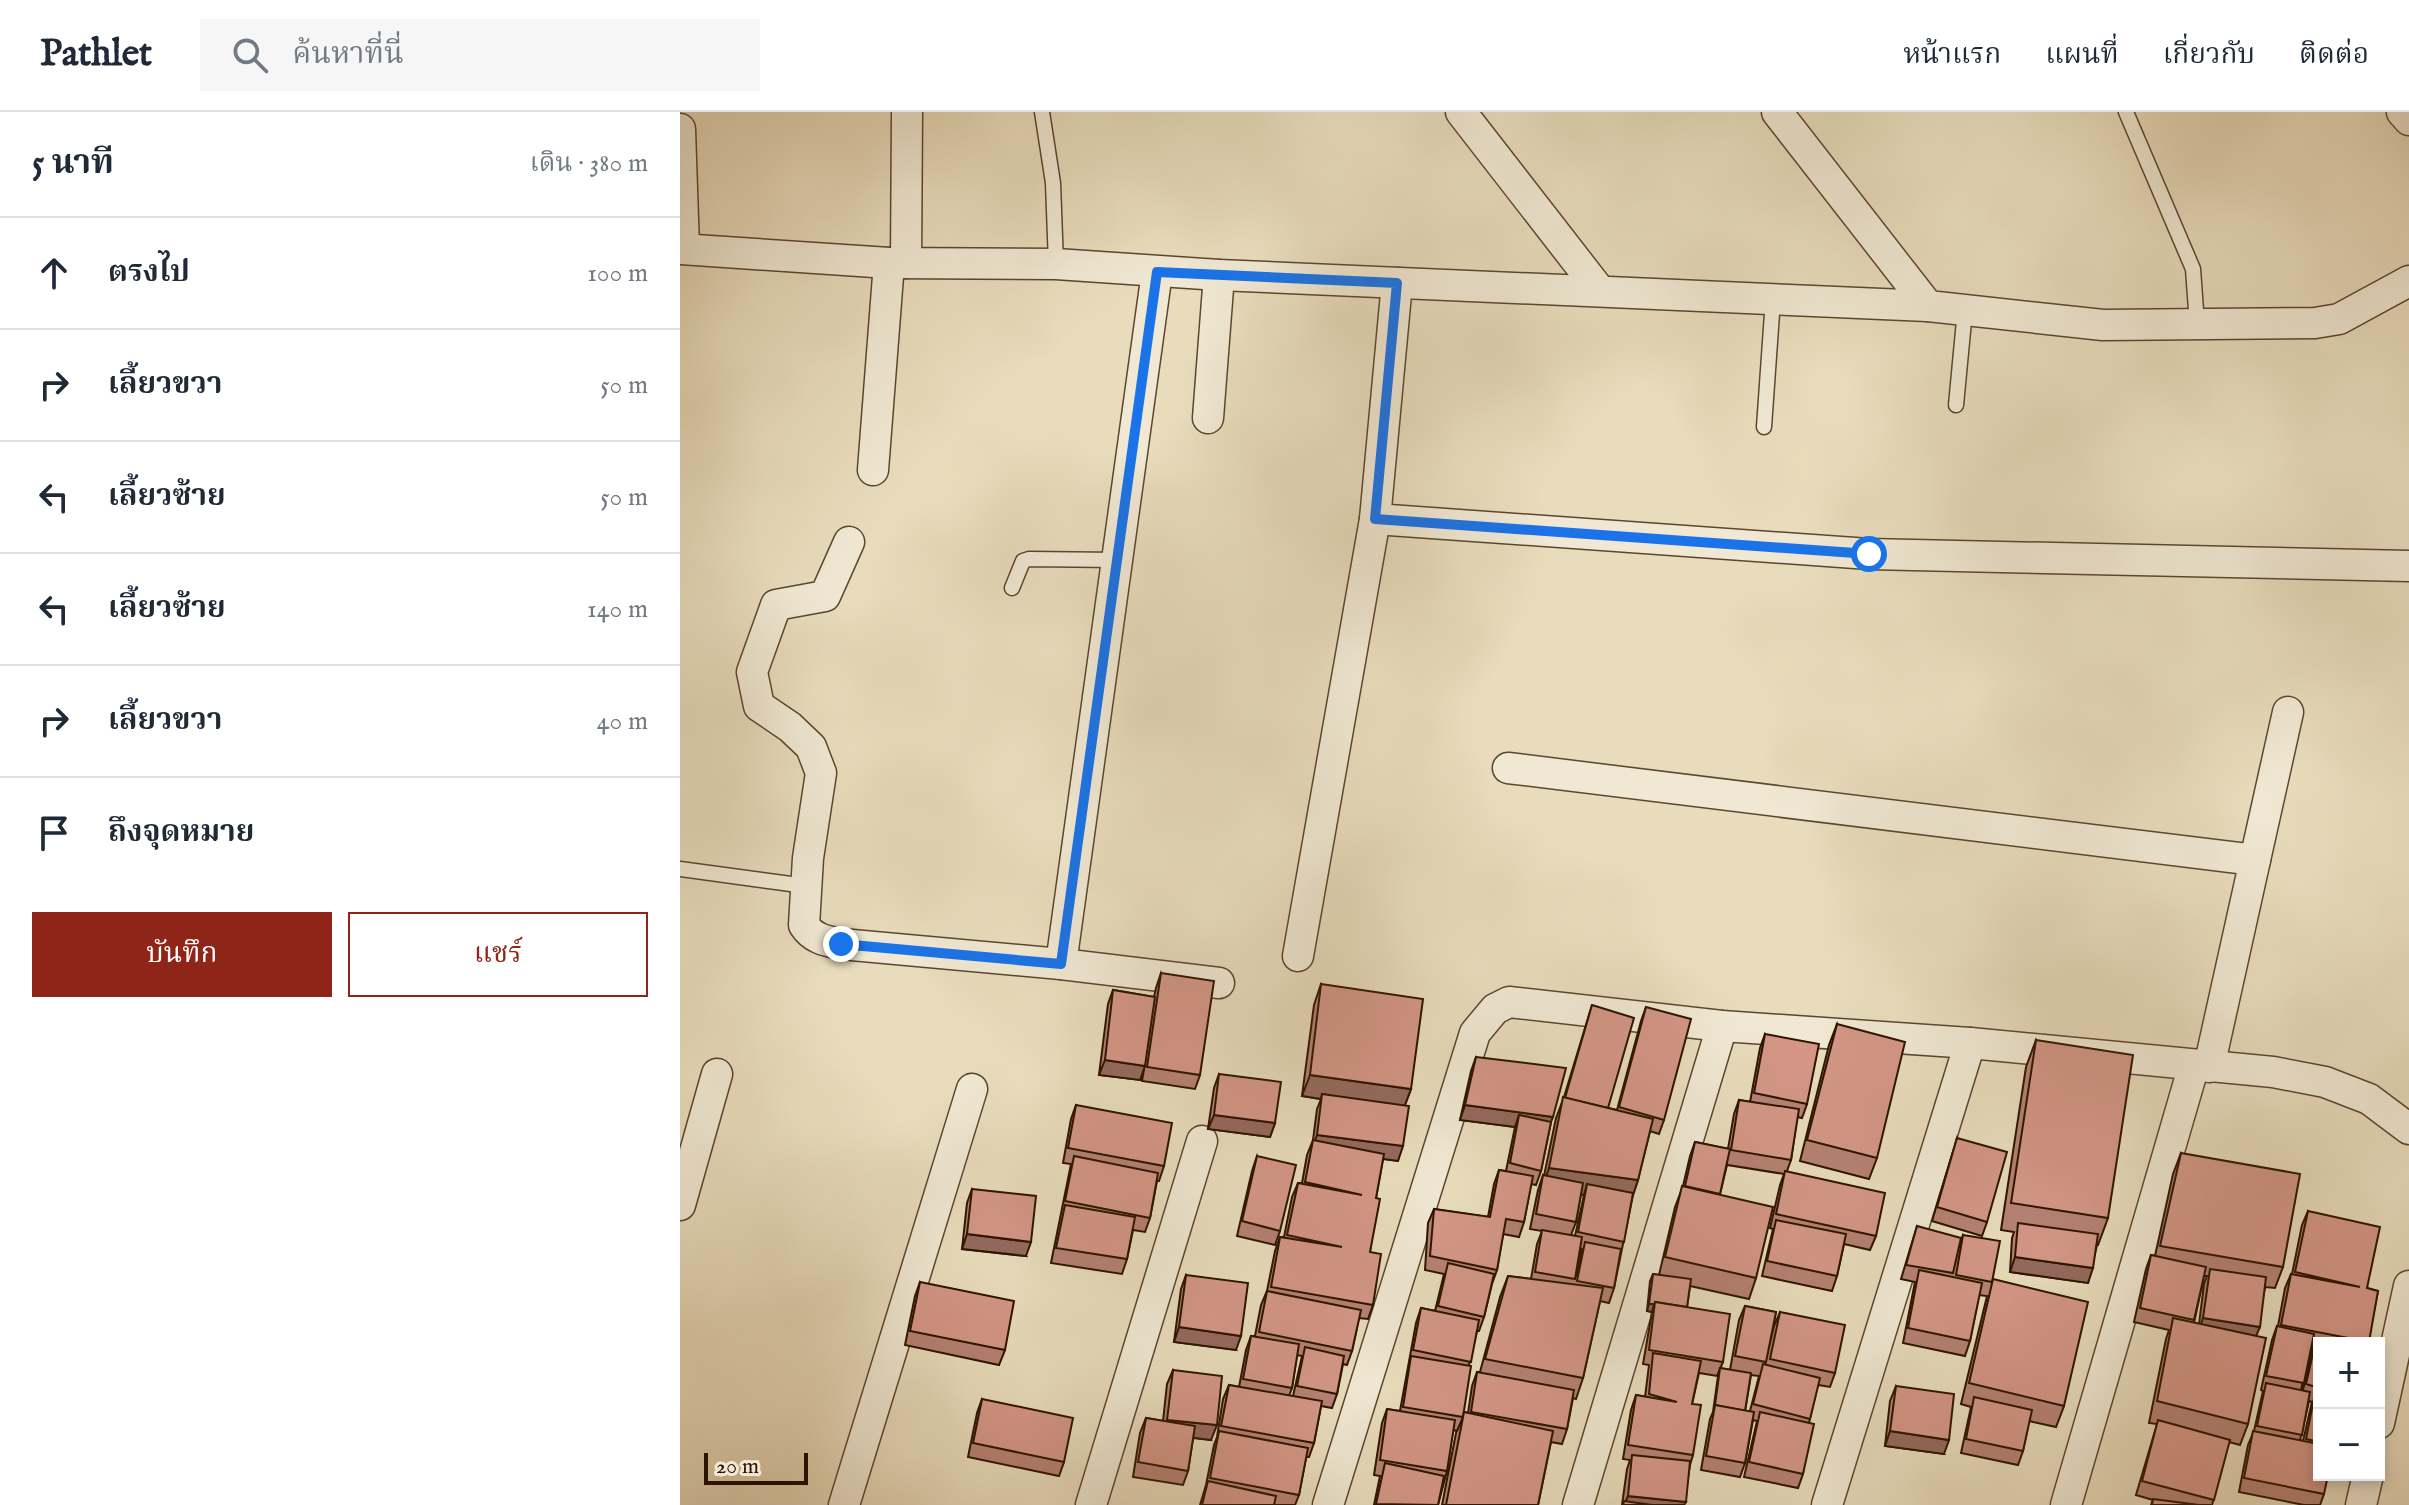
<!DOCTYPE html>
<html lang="th">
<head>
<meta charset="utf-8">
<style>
  :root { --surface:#fff; --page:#f6f6f7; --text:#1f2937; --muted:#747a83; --line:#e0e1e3; --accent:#8f2418 }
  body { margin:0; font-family:"IM FELL English","Noto Serif Thai",serif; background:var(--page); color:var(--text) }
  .controls { position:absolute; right:24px; bottom:24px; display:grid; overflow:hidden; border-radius:0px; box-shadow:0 4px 12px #0003 }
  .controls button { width:72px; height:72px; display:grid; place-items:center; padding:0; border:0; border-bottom:2px solid var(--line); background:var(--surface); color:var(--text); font:40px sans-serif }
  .scale { position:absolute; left:24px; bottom:20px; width:104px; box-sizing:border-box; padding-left:8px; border:4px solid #2d1400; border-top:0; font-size:22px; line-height:28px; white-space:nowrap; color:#2d1400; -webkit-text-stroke:6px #f0e8d3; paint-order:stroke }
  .stop { position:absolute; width:24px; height:24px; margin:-18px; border:6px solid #1a73e8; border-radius:50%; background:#fff }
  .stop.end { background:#1a73e8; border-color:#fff; box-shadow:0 2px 8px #0008 }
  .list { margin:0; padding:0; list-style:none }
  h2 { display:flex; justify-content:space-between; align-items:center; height:104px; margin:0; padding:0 32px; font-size:34px }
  h2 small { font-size:26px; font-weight:400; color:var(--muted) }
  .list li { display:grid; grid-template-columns:52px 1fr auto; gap:24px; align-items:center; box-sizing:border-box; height:112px; padding:0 32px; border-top:2px solid var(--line) }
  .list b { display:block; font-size:30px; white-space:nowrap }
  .list em { font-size:26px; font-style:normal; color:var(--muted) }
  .actions { display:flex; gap:16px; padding:24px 32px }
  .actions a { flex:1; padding:18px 0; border:2px solid var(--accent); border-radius:0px; text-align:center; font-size:28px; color:var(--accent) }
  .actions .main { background:var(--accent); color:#fff }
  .icon { flex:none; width:44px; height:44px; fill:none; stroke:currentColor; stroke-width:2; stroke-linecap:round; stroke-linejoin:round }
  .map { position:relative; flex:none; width:1729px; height:1393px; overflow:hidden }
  header { display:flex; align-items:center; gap:48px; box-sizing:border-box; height:112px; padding:0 40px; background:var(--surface); border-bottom:2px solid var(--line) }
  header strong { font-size:38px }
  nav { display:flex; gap:44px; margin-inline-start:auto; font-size:28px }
  .search { width:560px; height:72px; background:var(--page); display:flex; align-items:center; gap:20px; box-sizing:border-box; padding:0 28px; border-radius:0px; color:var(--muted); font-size:30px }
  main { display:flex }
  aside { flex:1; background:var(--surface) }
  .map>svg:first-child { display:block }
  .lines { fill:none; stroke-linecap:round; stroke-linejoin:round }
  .service-casing { stroke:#5c462f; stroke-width:17 }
  .minor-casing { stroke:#5c462f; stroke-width:33 }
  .service { stroke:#f0e8d3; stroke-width:14 }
  .minor { stroke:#f0e8d3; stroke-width:30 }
  .wall { fill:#b58173; stroke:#2d1400; stroke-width:2; fill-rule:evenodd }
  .shaded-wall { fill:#94695e; stroke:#2d1400; stroke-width:2 }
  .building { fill:#d39686; stroke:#2d1400; stroke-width:2 }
  .route { stroke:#1a73e8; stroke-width:10 }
</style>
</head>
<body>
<header>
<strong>Pathlet</strong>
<div class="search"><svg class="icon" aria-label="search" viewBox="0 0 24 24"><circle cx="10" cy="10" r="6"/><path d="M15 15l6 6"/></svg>ค้นหาที่นี่</div>
<nav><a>หน้าแรก</a><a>แผนที่</a><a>เกี่ยวกับ</a><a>ติดต่อ</a></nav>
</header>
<main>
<aside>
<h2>5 นาที<small>เดิน · 380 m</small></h2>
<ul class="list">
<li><svg class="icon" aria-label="ahead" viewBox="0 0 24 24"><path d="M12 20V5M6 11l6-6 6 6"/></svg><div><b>ตรงไป</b></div><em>100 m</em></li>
<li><svg class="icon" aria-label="right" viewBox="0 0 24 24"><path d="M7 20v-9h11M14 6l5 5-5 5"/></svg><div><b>เลี้ยวขวา</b></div><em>50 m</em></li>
<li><svg class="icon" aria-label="left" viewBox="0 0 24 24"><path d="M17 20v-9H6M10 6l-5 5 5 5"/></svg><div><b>เลี้ยวซ้าย</b></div><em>50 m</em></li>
<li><svg class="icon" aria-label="left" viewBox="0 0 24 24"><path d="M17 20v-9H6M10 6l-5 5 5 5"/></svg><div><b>เลี้ยวซ้าย</b></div><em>140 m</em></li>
<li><svg class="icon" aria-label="right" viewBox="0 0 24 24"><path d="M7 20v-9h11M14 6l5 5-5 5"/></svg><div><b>เลี้ยวขวา</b></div><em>40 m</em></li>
<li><svg class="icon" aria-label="arrive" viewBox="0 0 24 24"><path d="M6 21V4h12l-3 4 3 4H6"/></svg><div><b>ถึงจุดหมาย</b></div></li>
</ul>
<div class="actions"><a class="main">บันทึก</a><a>แชร์</a></div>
</aside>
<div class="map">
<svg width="1729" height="1393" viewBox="0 0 1729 1393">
  <rect width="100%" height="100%" fill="#e8dcbc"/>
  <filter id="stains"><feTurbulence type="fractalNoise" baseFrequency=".0025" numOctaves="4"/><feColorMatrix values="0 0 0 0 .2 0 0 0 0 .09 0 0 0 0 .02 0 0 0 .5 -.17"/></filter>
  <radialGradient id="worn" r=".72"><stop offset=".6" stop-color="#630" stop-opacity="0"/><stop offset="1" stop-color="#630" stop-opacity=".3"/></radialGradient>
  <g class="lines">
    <defs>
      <g id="service">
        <polyline points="362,0 373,71 376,152"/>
        <polyline points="1446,0 1513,157 1517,212"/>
        <polyline points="1276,293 1285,198"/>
        <polyline points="1084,315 1093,187"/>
        <polyline points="332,476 343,449 349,447 438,448"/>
        <polyline points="0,757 126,774"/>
      </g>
      <g id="minor">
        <polyline points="781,0 920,179"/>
        <polyline points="1097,0 1248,194 1423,213 1635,211 1659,207 1729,169"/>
        <polyline points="1722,0 1729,8"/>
        <polyline points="0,17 4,137"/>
        <polyline points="0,137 209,151 376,152 539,163 1248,194"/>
        <polyline points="226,151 227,0"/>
        <polyline points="528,306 539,163"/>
        <polyline points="193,358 209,151"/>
        <polyline points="695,407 1189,442 1729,454"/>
        <path d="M169,430L145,484L96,493L72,560L79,594L110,615L131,635L141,661L128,746L124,813C133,827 146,829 161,832L381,852L539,871"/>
        <polyline points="828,656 1575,748 1529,955"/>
        <polyline points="1575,748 1608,600"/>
        <polyline points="618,844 695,407 717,171"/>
        <polyline points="381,852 477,160"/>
        <polyline points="0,1093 37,962"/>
        <polyline points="1699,1311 1729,1174"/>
        <polyline points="164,1393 292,977"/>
        <polyline points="411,1393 522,1029"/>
        <polyline points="648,1393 795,921 815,897 829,890 1042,914 1290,931 1593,960 1645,970 1689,987 1729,1017"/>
        <polyline points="898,1393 1042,914"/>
        <polyline points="1147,1393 1290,931"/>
        <polyline points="1386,1393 1514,953"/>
        <polyline points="1681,1393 1688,1363"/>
      </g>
    </defs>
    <use href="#service" class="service-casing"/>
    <use href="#minor" class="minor-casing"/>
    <use href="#service" class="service"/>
    <use href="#minor" class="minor"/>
  </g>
  <g class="wall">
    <polygon points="481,861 520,963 515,977 462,969 464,957 460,968 419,963 428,892 433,878 474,885 476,876"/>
    <path d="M641,872L731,977L725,993L718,1049L703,1047L696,1086L690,1140L693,1193L688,1207L679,1206L672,1239L667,1253L663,1252L657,1282L652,1296L641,1294L634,1331L629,1345H626L619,1383L615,1393H520L526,1373L534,1333L537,1325L543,1287L549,1273L559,1275L566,1238L571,1224H575L581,1193L587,1179L595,1139L600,1125H604L612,1085L618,1071H622L627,1043L633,1028L637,997L641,987L622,984L634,893ZM617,1243L622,1244L613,1284H609L612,1276Z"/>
    <path d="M912,893L928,996L937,998L961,909L966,895L984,1008L979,1022L970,1019L958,1068L953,1083L934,1176L929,1191L920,1189L903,1266L896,1287L893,1286L887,1317L882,1332L871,1330L858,1393H762L776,1321L784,1300L788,1301L792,1274L797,1260H800L820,1185L828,1164L851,1167L857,1132L862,1119L850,1117L858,1078L863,1063L864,1064L876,1006L884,985ZM901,1082L904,1083L895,1124L891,1123L896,1110ZM900,1136L902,1137L896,1165Z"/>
    <polygon points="1157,912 1197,1046 1189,1067 1120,1049 1149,933"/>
    <polygon points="1085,922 1127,992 1122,1006 1117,1005 1111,1048 1107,1059 1196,1124 1190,1138 1164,1132 1157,1164 1152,1179 1082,1164 1093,1117 1090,1116 1100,1073 1104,1062 1047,1053 1040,1082 1076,1166 1069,1187 1010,1174 1007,1195 1043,1250 1037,1264 1019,1261 1012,1292 1013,1343 1010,1353 1004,1393 942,1393 947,1357 950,1348 943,1347 951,1298 956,1283 965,1285 969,1253 963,1252 972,1200 967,1199 970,1169 973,1162 979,1163 995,1095 1003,1074 1010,1044 1015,1030 1048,1037 1054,1002 1059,988 1070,990 1080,936"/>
    <polygon points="1356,928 1428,1106 1418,1133 1417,1133 1408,1171 1330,1160 1332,1126 1334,1120 1321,1118 1346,955"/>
    <polygon points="796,945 871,1010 861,1059 856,1073 851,1072 844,1110 839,1125 823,1122 817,1158 812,1172 804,1205 799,1219 797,1219 789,1253 783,1305 777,1319 773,1318 767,1359 758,1393 694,1393 700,1364 694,1363 702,1311 707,1297 720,1299 736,1211 741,1196 755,1199 764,1162 745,1158 748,1111 754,1097 808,1105 814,1072 819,1058 826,1059 835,1015 780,1008 791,959"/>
    <polygon points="539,962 595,1011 590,1025 528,1017 534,976"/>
    <polygon points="396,993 484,1054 479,1069 477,1069 470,1106 465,1120 453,1118 447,1147 442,1162 371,1151 391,1052 383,1051 391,1007"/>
    <polygon points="1277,1026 1307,1110 1302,1124 1252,1109"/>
    <path d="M1501,1041L1603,1155L1595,1176L1585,1175L1576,1224L1568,1312L1560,1333L1549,1330L1532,1393H1471L1473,1388L1456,1383L1477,1312L1469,1311L1486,1227L1489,1218L1454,1210L1466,1157L1471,1143L1475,1144L1493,1062ZM1524,1164H1527L1524,1172L1519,1212L1514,1211Z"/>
    <polygon points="577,1044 600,1119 595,1133 557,1124 572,1059"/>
    <polygon points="292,1077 346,1144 282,1137 287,1091"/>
    <path d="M1628,1099L1687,1176L1698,1179L1688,1231H1639V1363L1644,1382L1640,1393H1624L1559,1380L1568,1333L1574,1319L1583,1279L1581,1278L1592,1228L1597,1214H1598L1605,1176L1611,1162H1612L1622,1113ZM1631,1234L1633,1235L1623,1278H1621ZM1629,1289L1632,1290L1623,1329L1620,1328Z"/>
    <polygon points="1237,1114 1279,1135 1283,1123 1313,1167 1384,1294 1376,1315 1349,1309 1343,1339 1338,1353 1281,1341 1291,1295 1281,1292 1307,1184 1299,1183 1290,1229 1285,1244 1223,1231 1235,1170 1221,1167"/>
    <polygon points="506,1163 556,1238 494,1230 501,1177"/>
    <polygon points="240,1170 325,1238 319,1253 225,1233 235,1184"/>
    <path d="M1065,1194L1096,1200L1085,1252L1094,1214L1100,1200L1155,1261L1150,1275L1138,1273L1129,1311L1123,1362L1118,1376L1064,1365L1077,1309L1073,1308L1065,1351L1060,1365L1021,1358L1030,1307L1033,1300L1038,1264L1040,1256L1050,1258L1059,1208ZM1071,1263L1079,1264L1070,1299H1065Z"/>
    <polygon points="493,1258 531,1328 513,1326 508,1359 503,1373 453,1365 460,1321 466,1306 483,1309 487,1272"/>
    <polygon points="1216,1274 1264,1342 1205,1334 1210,1289"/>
    <polygon points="302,1287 384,1350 379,1364 288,1345 297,1301"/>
  </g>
  <g class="shaded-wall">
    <polygon points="425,948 465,954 460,968 419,963"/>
    <polygon points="630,963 731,977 723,998 642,982 641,987 622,984"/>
    <polygon points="785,993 873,1005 867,1019 839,1003 835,1015 780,1008"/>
    <polygon points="534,1003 595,1011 590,1025 528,1017"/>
    <polygon points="637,1023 723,1034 718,1049 632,1037"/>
    <polygon points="869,1056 958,1068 951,1089 907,1072 904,1083 862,1077"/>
    <polygon points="287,1122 351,1130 346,1144 282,1137"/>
    <polygon points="1335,1145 1413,1156 1408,1171 1330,1160"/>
    <polygon points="969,1192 974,1192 972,1200 967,1199"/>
    <polygon points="1523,1206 1580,1215 1574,1229 1518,1221"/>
    <polygon points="499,1215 561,1224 556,1238 494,1230"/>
    <polygon points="487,1308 537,1313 531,1328 482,1322"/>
    <polygon points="1210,1319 1269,1328 1264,1342 1205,1334"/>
    <polygon points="948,1384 1006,1390 1004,1393 944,1393"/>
  </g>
  <g class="building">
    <polygon points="481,861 534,869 520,963 467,955"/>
    <polygon points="641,872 743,887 731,977 630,963"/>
    <polygon points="433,878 475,885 465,954 425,948"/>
    <polygon points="912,893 954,906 928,996 885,986"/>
    <polygon points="966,895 1011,907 984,1008 939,995"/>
    <polygon points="1157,912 1225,930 1197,1046 1127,1028"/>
    <polygon points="1085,922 1139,932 1127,992 1074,981"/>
    <polygon points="1356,928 1453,943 1428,1106 1331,1091"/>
    <polygon points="796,945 886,956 873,1005 785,993"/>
    <polygon points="539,962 601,970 595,1011 534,1003"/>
    <polygon points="642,982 729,994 723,1034 637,1023"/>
    <polygon points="883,985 973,1007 958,1068 869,1056"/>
    <polygon points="1059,988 1119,997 1111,1048 1051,1038"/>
    <polygon points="396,993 492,1011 484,1054 388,1036"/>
    <polygon points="839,1003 871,1010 861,1059 830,1051"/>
    <polygon points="1277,1026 1327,1040 1307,1110 1257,1095"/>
    <polygon points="633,1028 704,1042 696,1086 700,1087 690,1140 701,1142 693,1193 591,1175 600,1125 662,1135 607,1123 618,1071 682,1083 625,1070"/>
    <polygon points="1015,1030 1050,1037 1040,1082 1005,1074"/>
    <polygon points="1501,1041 1620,1062 1603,1155 1480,1134"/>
    <polygon points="394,1044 478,1061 470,1106 385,1089"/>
    <polygon points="577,1044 616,1053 600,1119 562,1109"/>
    <polygon points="819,1058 853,1064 844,1110 826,1107 817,1158 750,1144 754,1097 810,1105"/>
    <polygon points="1105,1059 1205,1081 1196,1124 1096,1102"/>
    <polygon points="863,1063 903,1071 896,1110 856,1102"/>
    <polygon points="907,1072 953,1081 944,1130 898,1120"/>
    <polygon points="1002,1074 1093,1095 1076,1166 985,1145"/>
    <polygon points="292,1077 356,1084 351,1130 287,1122"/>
    <polygon points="385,1093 455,1105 447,1147 376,1136"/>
    <polygon points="1628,1099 1700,1115 1687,1176 1698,1179 1689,1230 1601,1213 1611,1162 1680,1175 1615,1160"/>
    <polygon points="1096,1108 1166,1122 1157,1164 1087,1149"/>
    <polygon points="1338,1111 1418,1122 1413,1156 1335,1145"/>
    <polygon points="1237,1114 1281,1126 1273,1161 1226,1153"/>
    <polygon points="862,1118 902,1125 895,1167 855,1160"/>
    <polygon points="1283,1123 1320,1129 1312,1170 1276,1163"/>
    <polygon points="905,1130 941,1137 934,1176 897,1169"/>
    <polygon points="1471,1143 1526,1155 1514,1208 1460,1196"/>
    <polygon points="768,1151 814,1162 804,1205 758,1194"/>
    <polygon points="1530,1157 1586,1165 1580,1215 1523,1206"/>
    <polygon points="1239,1158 1302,1171 1290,1229 1228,1216"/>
    <polygon points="973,1162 1011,1167 1007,1195 975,1190 975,1192 969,1192"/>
    <polygon points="506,1163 568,1171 561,1224 499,1215"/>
    <polygon points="828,1164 923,1176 903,1266 805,1247"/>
    <polygon points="1313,1167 1408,1190 1384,1294 1289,1271"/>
    <polygon points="240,1170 334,1189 325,1238 230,1219"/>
    <polygon points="587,1179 681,1198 672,1239 579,1220"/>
    <polygon points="975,1190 1050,1202 1043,1250 969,1238"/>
    <polygon points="1065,1194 1096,1200 1086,1250 1055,1244"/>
    <polygon points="741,1196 799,1208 791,1250 733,1238"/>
    <polygon points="1100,1200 1165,1213 1155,1261 1090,1247"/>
    <polygon points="1493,1206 1586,1226 1568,1312 1477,1289"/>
    <polygon points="1597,1214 1634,1222 1624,1271 1586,1264"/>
    <polygon points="571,1224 619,1232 612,1276 563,1267"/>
    <polygon points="1636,1228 1650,1231 1639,1231 1639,1276 1626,1272"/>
    <polygon points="625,1235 664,1244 657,1282 617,1274"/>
    <polygon points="973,1241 1021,1249 1012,1292 1021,1293 1013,1343 948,1333 956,1283 997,1290 969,1282"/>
    <polygon points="731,1244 791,1254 783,1305 723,1295"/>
    <polygon points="1083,1252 1140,1266 1130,1307 1073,1292"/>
    <polygon points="1040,1256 1071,1261 1065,1299 1035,1293"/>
    <polygon points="493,1258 542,1264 537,1313 487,1308"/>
    <polygon points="797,1260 894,1278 887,1317 791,1300"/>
    <polygon points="1586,1271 1630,1280 1622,1323 1577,1314"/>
    <polygon points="549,1273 642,1289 634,1331 541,1314"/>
    <polygon points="1216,1274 1274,1282 1269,1328 1210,1319"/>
    <polygon points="1635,1281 1639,1282 1639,1330 1626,1327"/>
    <polygon points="1294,1285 1352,1298 1343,1339 1286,1327"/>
    <polygon points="302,1287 393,1306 384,1350 293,1331"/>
    <polygon points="1035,1293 1074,1300 1065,1351 1026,1344"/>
    <polygon points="707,1297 775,1308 767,1359 700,1348"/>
    <polygon points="784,1300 873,1319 858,1393 766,1393"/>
    <polygon points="1080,1300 1134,1312 1123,1362 1069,1350"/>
    <polygon points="466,1306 515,1314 508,1359 458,1350"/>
    <polygon points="1478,1308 1550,1328 1534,1388 1462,1369"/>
    <polygon points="539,1319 628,1336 619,1383 530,1366"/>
    <polygon points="1573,1319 1639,1332 1639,1363 1648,1363 1644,1382 1564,1366"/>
    <polygon points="952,1343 1010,1349 1006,1390 948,1384"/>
    <polygon points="705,1351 764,1364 758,1393 696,1392"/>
    <polygon points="528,1369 596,1384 594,1393 522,1393"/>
    <polygon points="1473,1387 1519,1393 1472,1393"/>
    <polygon points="944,1389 972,1393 943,1393"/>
  </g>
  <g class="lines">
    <polyline class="route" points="161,832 381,852 477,160 717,171 695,407 1189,442"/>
  </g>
  <rect width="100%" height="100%" filter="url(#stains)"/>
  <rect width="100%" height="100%" fill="url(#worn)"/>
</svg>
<div class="controls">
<button>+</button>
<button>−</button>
</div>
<div class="scale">20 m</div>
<div class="stop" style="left:1189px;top:442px"></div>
<div class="stop end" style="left:161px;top:832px"></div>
</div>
</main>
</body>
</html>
